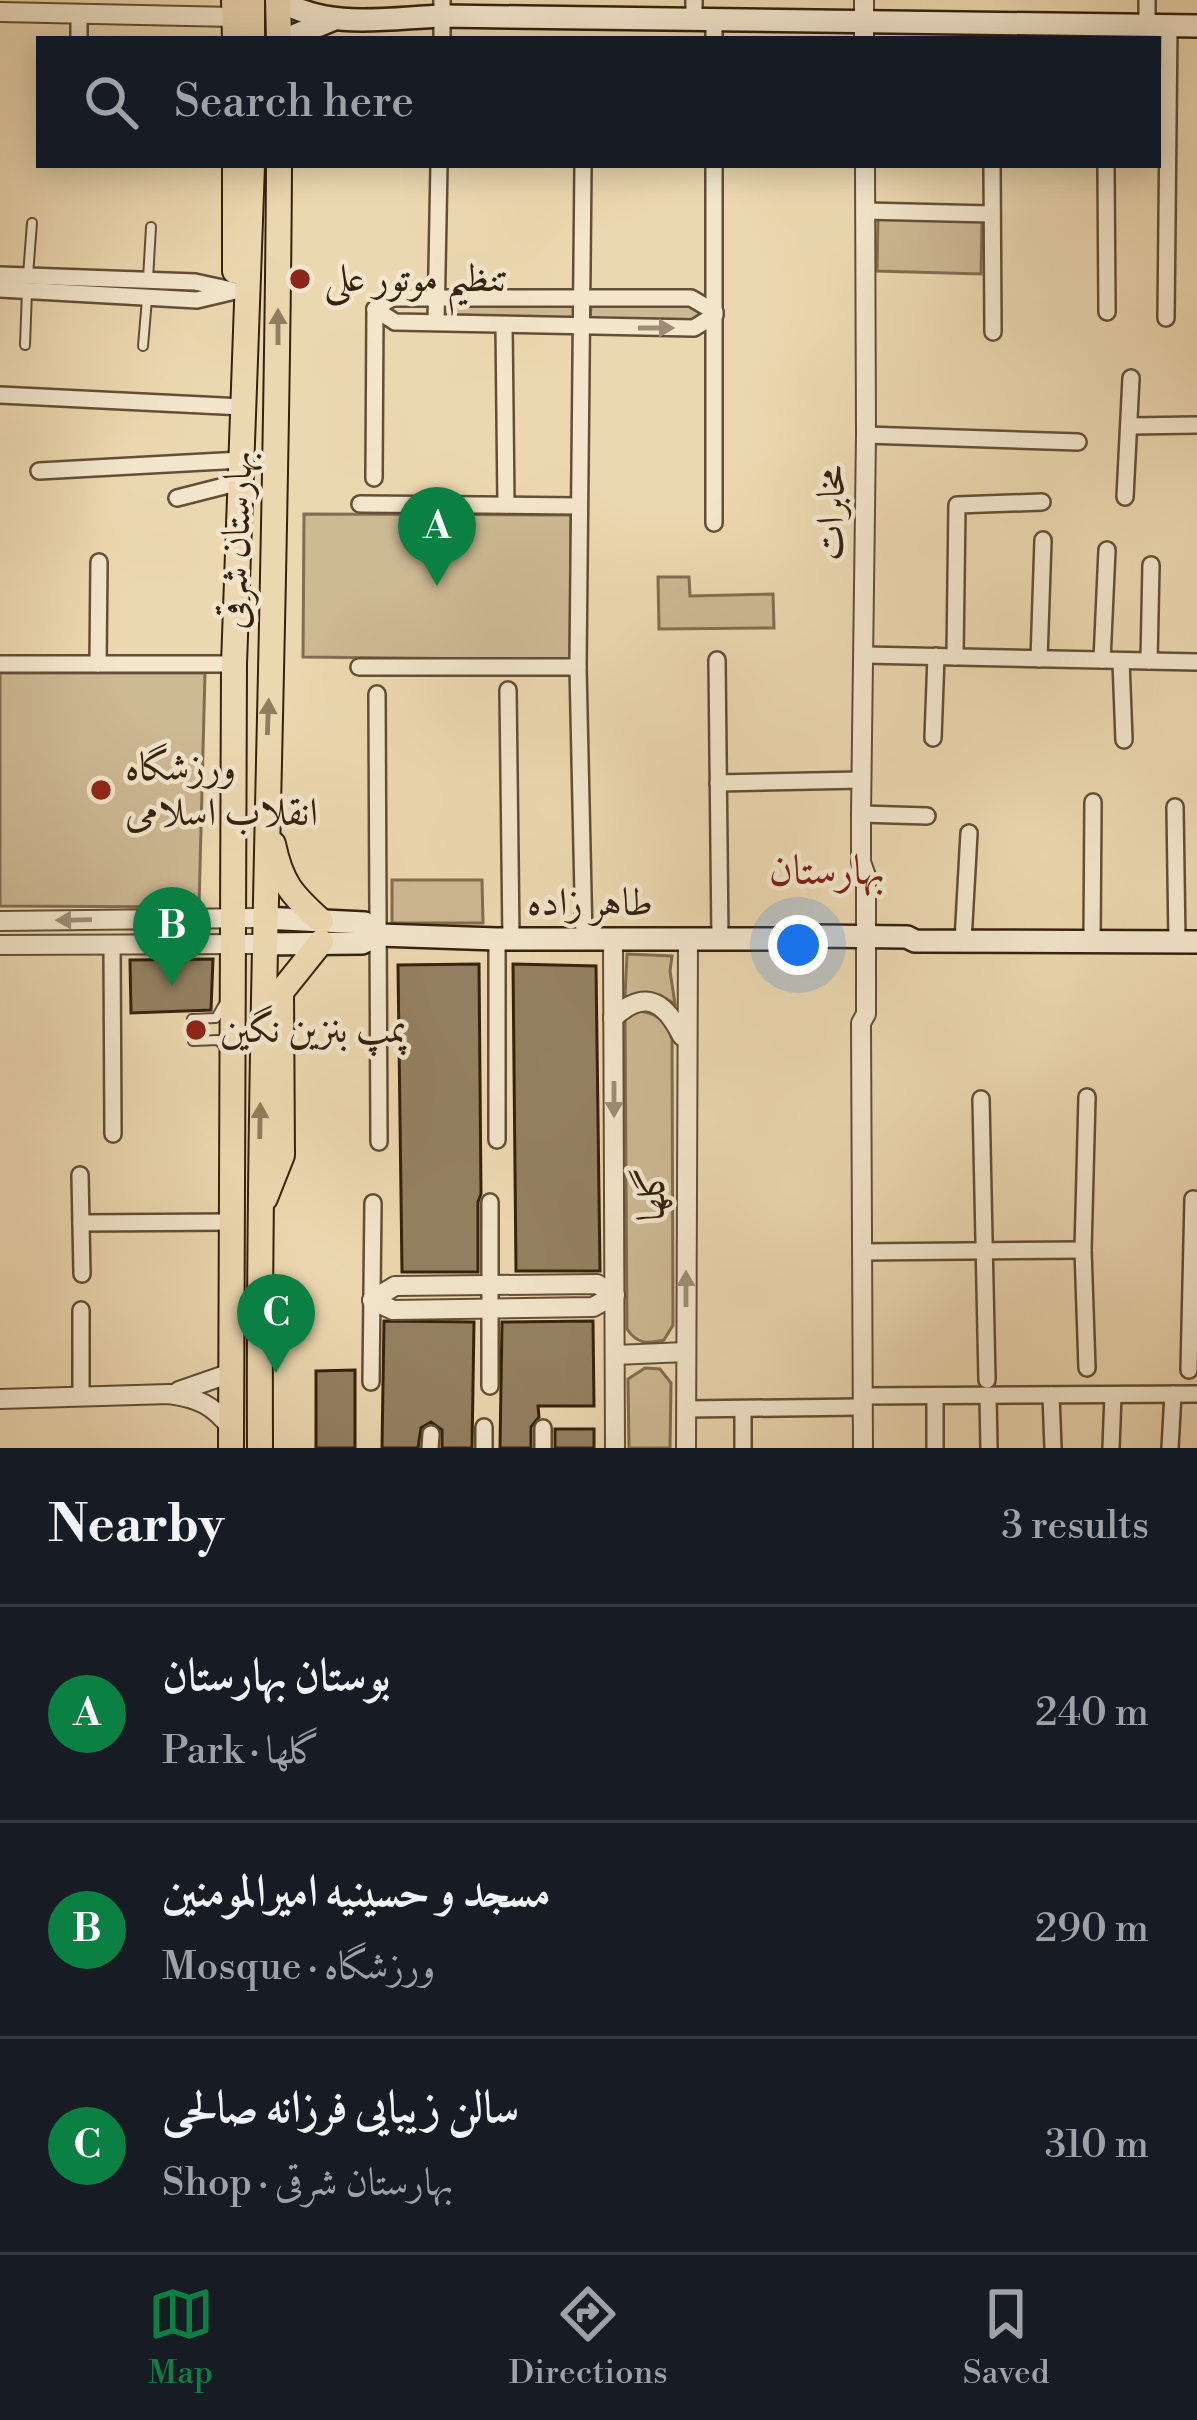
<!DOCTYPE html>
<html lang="en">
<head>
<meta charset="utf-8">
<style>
  :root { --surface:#171b24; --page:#242831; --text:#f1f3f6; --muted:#9ea1a6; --line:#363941; --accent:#0b8043 }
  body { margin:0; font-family:"Libre Bodoni",Amiri,serif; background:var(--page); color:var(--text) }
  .you { position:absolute; left:798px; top:945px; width:42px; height:42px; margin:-30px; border:9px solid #fff; border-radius:50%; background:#1a73e8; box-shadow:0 0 0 18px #1a73e833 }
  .badge { display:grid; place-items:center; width:78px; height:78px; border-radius:50%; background:var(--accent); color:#fff; font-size:39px; font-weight:700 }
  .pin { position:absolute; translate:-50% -99px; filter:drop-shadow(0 3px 6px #0008) }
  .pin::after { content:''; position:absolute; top:63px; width:42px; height:36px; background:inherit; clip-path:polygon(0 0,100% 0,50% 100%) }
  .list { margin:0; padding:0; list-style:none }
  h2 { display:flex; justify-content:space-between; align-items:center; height:156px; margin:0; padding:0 48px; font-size:51px }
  h2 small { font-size:39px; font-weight:400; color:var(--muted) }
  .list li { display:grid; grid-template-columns:78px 1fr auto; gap:36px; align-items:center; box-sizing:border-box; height:216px; padding:0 48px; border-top:3px solid var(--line) }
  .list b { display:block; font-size:45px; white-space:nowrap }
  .list p { margin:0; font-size:39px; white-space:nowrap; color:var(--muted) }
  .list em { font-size:39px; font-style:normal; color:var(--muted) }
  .icon { flex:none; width:66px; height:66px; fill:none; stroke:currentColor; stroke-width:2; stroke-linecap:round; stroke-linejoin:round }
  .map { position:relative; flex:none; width:1197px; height:1448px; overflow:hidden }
  .search { position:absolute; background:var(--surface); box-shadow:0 6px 30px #0003; left:36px; right:36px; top:36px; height:132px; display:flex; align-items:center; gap:30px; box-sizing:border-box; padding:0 42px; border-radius:0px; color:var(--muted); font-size:45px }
  .sheet { height:804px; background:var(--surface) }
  nav { display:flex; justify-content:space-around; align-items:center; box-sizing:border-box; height:168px; border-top:3px solid var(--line); background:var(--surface); font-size:33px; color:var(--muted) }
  nav a { display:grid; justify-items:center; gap:6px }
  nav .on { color:var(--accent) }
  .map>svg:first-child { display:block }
  .green { fill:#cdb994; stroke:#816d50; stroke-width:3 }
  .building { fill:#948061; stroke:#35210c; stroke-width:3 }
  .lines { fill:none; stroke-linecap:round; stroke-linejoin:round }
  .service-casing { stroke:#634f35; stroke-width:12 }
  .minor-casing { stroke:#634f35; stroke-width:20 }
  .tertiary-casing { stroke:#634f35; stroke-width:22 }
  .secondary-casing { stroke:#35210c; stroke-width:26 }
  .primary-casing { stroke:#35210c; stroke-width:28 }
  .service { stroke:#f3e6cc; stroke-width:8 }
  .minor { stroke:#f3e6cc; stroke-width:15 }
  .tertiary { stroke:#f3e6cc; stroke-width:18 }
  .secondary { stroke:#f3e6cc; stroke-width:21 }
  .primary { stroke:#ecd8b0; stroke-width:24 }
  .oneway { fill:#907c5e }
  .oneway2 { fill:#9e8d76 }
  .poi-dot { fill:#8f2418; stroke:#f3e6cc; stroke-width:4.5 }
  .labels { text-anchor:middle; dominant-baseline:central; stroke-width:9; stroke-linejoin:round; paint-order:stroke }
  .poi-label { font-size:39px; fill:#35210c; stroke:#f3e6cc; text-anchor:start }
  .street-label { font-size:39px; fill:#35210c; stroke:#f3e6cc }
  .neighbourhood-label { font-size:42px; fill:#7a1f14; stroke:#f3e6cc }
</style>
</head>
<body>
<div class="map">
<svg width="1197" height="1448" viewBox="0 0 1197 1448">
  <rect width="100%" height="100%" fill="#ecd8b0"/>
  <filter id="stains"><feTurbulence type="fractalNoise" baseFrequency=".00167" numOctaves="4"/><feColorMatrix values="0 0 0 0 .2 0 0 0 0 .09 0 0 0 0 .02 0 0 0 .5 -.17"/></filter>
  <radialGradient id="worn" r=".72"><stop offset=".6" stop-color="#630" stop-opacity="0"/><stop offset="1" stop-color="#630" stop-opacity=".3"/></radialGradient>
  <g class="green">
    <polygon points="878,216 982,218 981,274 877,271"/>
    <polygon points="443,303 574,305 574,320 443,318"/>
    <polygon points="689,304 701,313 691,320 590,320 591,306"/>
    <polygon points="304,514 571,515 570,660 303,657"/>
    <polygon points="658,577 689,577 690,596 773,594 774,628 659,629"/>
    <polygon points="0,673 205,673 199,907 0,906"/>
    <polygon points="392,880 482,880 483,923 392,923"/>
    <polygon points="627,954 672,956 670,971 675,1004 660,995 625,997"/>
    <path d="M640,1011C658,1014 666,1021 672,1039L673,1325L664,1340C647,1344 637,1344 627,1329L625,1015Z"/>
    <polygon points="645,1368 660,1369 671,1383 670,1448 629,1448 628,1379"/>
  </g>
  <g class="building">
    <polygon points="213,959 211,1010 131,1013 130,960"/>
    <polygon points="479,964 481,1194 478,1202 478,1272 402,1272 398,965"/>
    <polygon points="513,964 596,966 600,1271 516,1271"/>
    <polygon points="384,1321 474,1322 472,1448 442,1448 442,1430 431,1422 421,1428 418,1448 382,1448"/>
    <polygon points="593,1321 594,1406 538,1406 539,1417 531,1427 531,1448 500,1448 502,1322"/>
    <polygon points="355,1370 355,1448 316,1448 316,1371"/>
    <rect x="555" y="1429" width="39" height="19"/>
  </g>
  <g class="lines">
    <defs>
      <g id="service">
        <polyline points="28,275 32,223"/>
        <polyline points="148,279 151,227"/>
        <polyline points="25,345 27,291"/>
        <polyline points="143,346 147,299"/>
        <polyline points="224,1004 216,1018 192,1019 193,1041 218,1040 226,1048"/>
      </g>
      <g id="minor">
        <polyline points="1147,0 1147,24"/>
        <polyline points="694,20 694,0"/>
        <polyline points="714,21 714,39"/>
        <polyline points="79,39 79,14"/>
        <polyline points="442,39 442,0"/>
        <polyline points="583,165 578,667 584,940"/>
        <polyline points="992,165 993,332"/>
        <polyline points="1106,165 1107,312"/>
        <polyline points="865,211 991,214"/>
        <polyline points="0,275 195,282 232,290"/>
        <polyline points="0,289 197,300 235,291"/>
        <polyline points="375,309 395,322 694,328 715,315"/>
        <polyline points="375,309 392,298 691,298 715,312"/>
        <polyline points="1166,318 1169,24"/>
        <polyline points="436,322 439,165"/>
        <polyline points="504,325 506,505"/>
        <polyline points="0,395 243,407"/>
        <polyline points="1130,426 1197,425"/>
        <polyline points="866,435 1078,442"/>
        <polyline points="39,471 241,460"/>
        <polyline points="374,478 375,309"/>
        <polyline points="1125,497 1131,378"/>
        <polyline points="177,498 240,482"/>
        <polyline points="360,504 579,506"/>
        <polyline points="714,523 714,165"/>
        <polyline points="864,655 1197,662"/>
        <polyline points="955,657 957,505 1042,502"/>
        <polyline points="1039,659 1043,540"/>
        <polyline points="717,660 720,939"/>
        <polyline points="1102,660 1107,550"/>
        <polyline points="1121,661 1124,740"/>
        <polyline points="1149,661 1151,565"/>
        <polyline points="0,664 234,664"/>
        <polyline points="98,664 99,562"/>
        <polyline points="359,667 578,667"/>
        <polyline points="508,690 511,939"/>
        <polyline points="377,694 379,1142"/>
        <polyline points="933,738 936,656"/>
        <polyline points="718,783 861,780"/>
        <polyline points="1175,807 1177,942"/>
        <polyline points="861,814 927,816"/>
        <polyline points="497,939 497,1140"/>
        <polyline points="963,941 969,833"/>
        <polyline points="1092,941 1093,802"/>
        <polyline points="112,945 113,1134"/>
        <polyline points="981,1099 987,1380"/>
        <polyline points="80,1175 82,1274"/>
        <polyline points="490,1202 490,1386"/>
        <polyline points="81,1223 232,1222"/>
        <polyline points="861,1252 1083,1250"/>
        <polyline points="81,1310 81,1397"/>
        <polyline points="1087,1368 1083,1250 1087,1097"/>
        <polyline points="1189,1370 1193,1199"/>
        <polyline points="371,1382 373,1203"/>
        <polyline points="1051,1395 1053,1448"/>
        <polyline points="862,1396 1197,1394"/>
        <polyline points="935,1396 935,1448"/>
        <polyline points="988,1396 989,1448"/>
        <polyline points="686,1409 862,1407"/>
        <polyline points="743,1409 743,1448"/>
        <polyline points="543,1428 543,1448"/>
        <polyline points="430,1448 431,1434"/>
        <polyline points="484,1448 484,1427"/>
        <polyline points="1111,1448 1113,1395"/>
        <polyline points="1170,1448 1173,1394"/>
      </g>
      <g id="tertiary">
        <polyline points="0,12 234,17"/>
        <polyline points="864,39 864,0"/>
        <polyline points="0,921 263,918"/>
        <polyline points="613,940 615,1448"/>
        <polyline points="0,945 262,944"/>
        <path d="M613,1018C646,988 665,1002 682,1036"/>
        <polygon points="597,1284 615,1295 593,1307 393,1310 372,1300 395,1286"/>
        <polyline points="615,1355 686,1352"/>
        <polyline points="179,1391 231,1373"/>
        <path d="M0,1399L169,1394C198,1398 213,1405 231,1428"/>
        <polyline points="686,1448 688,939"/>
        <polyline points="863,1448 861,1023 866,1014 866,876 861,862 861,814 866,435 865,165"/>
      </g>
      <g id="secondary">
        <path d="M279,0C329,30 387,18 442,16L1197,26"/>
        <polyline points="286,39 332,20"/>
        <polyline points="263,918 365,923 379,935"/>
        <polyline points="262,944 362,943 379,935 497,939 801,939 813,936 907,937 915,941 1197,942"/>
      </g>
      <g id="primary">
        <polyline points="234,0 235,39"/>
        <polyline points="252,0 252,39"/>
        <polyline points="278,0 279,39"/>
        <polyline points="235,271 235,165"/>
        <path d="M273,844C281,883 292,895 321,921"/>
        <polyline points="265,1198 282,1155 281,992 321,942"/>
        <polyline points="231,1448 234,664 252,165"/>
        <path d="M260,1448C258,1020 277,593 279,165"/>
      </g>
    </defs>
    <use href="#service" class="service-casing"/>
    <use href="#minor" class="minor-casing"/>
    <use href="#tertiary" class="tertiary-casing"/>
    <use href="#secondary" class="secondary-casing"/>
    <use href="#primary" class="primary-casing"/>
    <use href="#service" class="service"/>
    <use href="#minor" class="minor"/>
    <use href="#tertiary" class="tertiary"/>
    <use href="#secondary" class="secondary"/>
    <use href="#primary" class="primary"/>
  </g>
  <defs><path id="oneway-solid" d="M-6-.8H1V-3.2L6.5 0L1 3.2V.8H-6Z" transform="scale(3)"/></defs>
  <g class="oneway">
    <use href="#oneway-solid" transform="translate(278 327) rotate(-90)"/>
    <use href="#oneway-solid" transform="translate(268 717) rotate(-88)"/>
    <use href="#oneway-solid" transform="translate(260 1121) rotate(-89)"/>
  </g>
  <g class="oneway2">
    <use href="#oneway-solid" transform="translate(656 328)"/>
    <use href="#oneway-solid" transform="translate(74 920) rotate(179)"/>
    <use href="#oneway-solid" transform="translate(614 1099) rotate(90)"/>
    <use href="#oneway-solid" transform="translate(686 1289) rotate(-90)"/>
  </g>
  <g class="poi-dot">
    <circle cx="300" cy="279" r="12"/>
    <circle cx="101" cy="790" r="12"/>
    <circle cx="196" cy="1030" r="12"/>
  </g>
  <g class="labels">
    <g class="poi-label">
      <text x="324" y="279">تنظیم موتور علی</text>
      <text x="125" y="768">ورزشگاه<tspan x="125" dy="45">انقلاب اسلامی</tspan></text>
      <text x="220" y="1030">پمپ بنزین نگین</text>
    </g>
    <g class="street-label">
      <text transform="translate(832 513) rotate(-89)">مخابرات</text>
      <text transform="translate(237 540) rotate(-88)">بهارستان شرقی</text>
      <text x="590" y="903">طاهر زاده</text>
      <text transform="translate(652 1194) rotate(-90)">گلها</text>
    </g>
    <g class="neighbourhood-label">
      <text x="827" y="871">بهارستان</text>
    </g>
  </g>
  <rect width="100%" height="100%" filter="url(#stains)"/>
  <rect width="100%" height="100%" fill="url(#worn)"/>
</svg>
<div class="you"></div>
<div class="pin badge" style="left:437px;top:586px">A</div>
<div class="pin badge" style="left:172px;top:986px">B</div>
<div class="pin badge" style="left:276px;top:1373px">C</div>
<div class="search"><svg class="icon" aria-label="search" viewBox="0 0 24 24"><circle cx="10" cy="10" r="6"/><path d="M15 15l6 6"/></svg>Search here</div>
</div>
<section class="sheet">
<h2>Nearby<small>3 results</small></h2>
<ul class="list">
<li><span class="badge">A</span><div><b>بوستان بهارستان</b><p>Park · گلها</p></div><em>240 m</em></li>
<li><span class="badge">B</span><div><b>مسجد و حسینیه امیرالمومنین</b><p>Mosque · ورزشگاه</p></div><em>290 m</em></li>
<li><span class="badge">C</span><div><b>سالن زیبایی فرزانه صالحی</b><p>Shop · بهارستان شرقی</p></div><em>310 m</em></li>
</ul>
</section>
<nav>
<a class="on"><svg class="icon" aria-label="map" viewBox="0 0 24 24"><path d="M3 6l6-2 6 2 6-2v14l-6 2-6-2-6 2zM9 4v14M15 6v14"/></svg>Map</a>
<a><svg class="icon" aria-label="directions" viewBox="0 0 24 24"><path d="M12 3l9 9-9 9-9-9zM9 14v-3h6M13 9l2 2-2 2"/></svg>Directions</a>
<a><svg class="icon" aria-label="saved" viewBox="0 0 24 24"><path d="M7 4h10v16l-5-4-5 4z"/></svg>Saved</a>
</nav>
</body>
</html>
